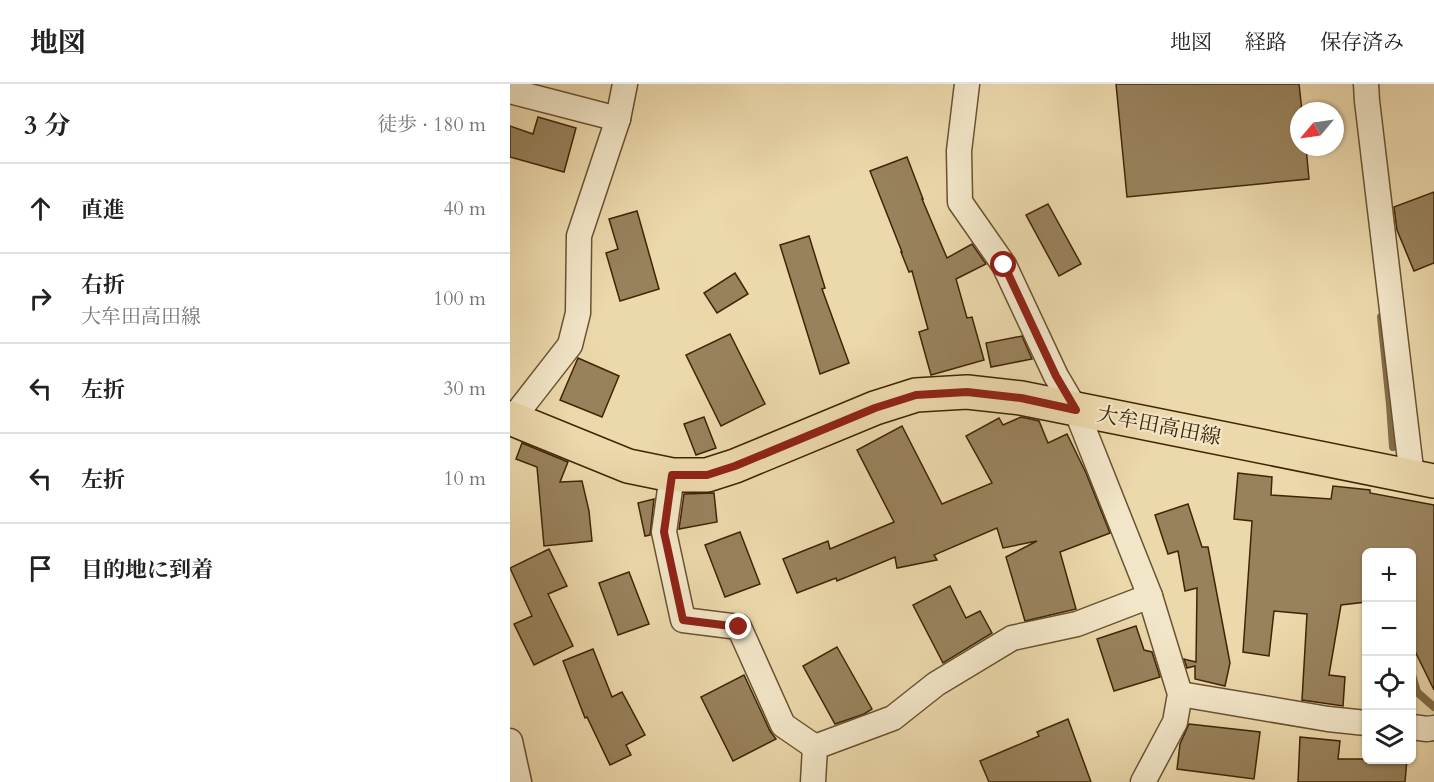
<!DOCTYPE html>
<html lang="ja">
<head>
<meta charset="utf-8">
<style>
  :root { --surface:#fff; --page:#f2f2f2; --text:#222; --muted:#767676; --line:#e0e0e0 }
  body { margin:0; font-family:Cardo,"Noto Serif JP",serif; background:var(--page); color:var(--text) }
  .controls { position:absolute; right:18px; bottom:18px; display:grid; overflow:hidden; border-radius:9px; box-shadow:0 2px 4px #0004 }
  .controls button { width:54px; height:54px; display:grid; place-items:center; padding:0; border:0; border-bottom:2px solid var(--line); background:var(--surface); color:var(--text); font:30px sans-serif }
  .compass { position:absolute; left:780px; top:18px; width:54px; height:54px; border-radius:50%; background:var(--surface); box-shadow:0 2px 4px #0004; rotate:241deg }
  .stop { position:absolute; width:18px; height:18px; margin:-14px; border:4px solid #8f2418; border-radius:50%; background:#fff }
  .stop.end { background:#8f2418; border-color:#fff; box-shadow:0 2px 6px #0008 }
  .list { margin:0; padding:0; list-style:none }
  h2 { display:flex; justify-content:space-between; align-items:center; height:78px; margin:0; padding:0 24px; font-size:26px }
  h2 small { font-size:20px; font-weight:400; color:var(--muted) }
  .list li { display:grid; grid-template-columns:39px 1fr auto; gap:18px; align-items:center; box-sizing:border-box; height:90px; padding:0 24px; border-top:2px solid var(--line) }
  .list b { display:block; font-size:22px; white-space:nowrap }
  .list p { margin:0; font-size:20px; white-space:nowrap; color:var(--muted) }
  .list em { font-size:20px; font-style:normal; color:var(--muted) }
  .icon { flex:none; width:33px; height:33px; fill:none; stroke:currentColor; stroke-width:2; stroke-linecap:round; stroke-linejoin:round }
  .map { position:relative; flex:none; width:924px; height:698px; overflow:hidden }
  header { display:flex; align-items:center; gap:36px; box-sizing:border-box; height:84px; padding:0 30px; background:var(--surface); border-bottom:2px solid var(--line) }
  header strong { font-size:28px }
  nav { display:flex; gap:33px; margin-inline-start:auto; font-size:21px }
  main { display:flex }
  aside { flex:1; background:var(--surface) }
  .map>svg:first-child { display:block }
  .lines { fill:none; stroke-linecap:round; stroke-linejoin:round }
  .stream { stroke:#836c47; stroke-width:8 }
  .building { fill:#98825c; stroke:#3f2506; stroke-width:1.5 }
  .minor-casing { stroke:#6a522f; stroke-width:27 }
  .primary-casing { stroke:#3f2506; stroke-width:36 }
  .minor { stroke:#f2e6c8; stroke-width:24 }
  .primary { stroke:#ebd8ab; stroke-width:33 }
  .route { stroke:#8f2418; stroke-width:8 }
  .labels { text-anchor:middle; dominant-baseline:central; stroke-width:4.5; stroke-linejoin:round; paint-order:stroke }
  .street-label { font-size:21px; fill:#3f2506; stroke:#f2e6c8 }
</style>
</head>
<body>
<header>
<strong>地図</strong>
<nav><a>地図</a><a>経路</a><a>保存済み</a></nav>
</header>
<main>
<aside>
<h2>3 分<small>徒歩 · 180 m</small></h2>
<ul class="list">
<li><svg class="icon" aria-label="ahead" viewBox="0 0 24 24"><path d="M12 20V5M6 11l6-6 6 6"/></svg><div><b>直進</b></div><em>40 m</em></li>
<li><svg class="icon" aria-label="right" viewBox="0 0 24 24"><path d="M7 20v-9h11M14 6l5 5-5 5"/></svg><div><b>右折</b><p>大牟田高田線</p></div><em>100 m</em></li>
<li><svg class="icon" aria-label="left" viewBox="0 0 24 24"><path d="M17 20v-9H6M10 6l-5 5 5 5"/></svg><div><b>左折</b></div><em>30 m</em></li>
<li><svg class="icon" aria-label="left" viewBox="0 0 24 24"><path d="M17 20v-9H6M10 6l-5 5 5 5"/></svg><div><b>左折</b></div><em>10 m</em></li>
<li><svg class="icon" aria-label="arrive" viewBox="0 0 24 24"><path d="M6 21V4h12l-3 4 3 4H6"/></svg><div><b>目的地に到着</b></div></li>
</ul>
</aside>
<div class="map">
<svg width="924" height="698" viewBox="0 0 924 698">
  <rect width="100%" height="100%" fill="#ebd8ab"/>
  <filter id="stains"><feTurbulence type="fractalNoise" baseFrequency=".00333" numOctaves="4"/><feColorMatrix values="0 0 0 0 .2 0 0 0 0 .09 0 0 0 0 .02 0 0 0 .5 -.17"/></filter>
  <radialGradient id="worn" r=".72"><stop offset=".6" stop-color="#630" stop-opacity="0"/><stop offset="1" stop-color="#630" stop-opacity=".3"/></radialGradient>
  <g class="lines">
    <g class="stream">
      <polyline points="871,233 880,321 883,363"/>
      <polyline points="902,591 907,608 924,623"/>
    </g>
  </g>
  <g class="building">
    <polygon points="606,0 789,0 792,27 789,27 789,63 796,63 799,95 617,113"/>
    <polygon points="28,33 66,44 54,88 0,73 0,42 23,50"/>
    <polygon points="397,73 413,115 412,115 437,174 462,160 476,180 446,195 457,234 462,233 474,276 421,291 409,248 418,245 402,187 399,188 391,168 392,168 360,87"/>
    <polygon points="924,108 924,179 904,187 887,146 884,123"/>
    <polygon points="538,120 571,180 549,192 516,131"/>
    <polygon points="127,127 149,205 110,217 96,169 108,165 99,135"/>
    <polygon points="299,152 315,204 312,205 339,279 310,290 270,161"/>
    <polygon points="225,189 238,210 207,229 194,209"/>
    <polygon points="220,250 255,320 211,342 176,271"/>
    <polygon points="512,252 522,275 481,283 476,259"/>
    <polygon points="68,274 109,292 92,333 50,316"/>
    <polygon points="194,333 206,364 186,371 174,340"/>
    <polygon points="511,333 529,337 538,359 557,350 576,389 600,449 550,468 566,525 515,537 496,473 527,457 493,464 487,444 424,471 427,476 387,484 385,473 327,497 326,494 287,509 273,475 318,457 320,465 384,438 347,366 392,342 432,420 482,399 456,352 489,334 493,341"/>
    <polygon points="12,359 58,378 50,398 72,397 79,427 82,457 34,462 27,383 6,375"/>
    <polygon points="728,389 762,393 761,411 821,415 823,402 860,406 860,409 924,421 924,606 902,561 902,468 856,468 856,518 831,521 819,591 835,593 833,622 792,616 797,530 764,527 759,572 733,568 742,437 724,435"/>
    <polygon points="204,409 207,438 169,445 174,410"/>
    <polygon points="144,415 140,451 135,452 128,419"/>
    <polygon points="678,420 692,463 698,463 720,579 715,602 685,595 685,582 677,584 674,575 686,578 687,504 675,507 668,467 658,470 645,431"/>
    <polygon points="230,448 250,500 215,513 195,461"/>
    <polygon points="39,465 57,502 38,510 63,562 24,581 4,540 22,532 0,484"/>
    <polygon points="119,488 139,540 108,551 89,499"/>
    <polygon points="440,502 456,534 470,527 482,549 433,579 403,521"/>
    <polygon points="626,542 634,566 642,568 650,593 604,607 587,555"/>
    <polygon points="327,563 362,625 354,630 325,640 293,582"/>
    <polygon points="83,565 102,613 112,608 135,651 116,661 121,671 100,681 77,633 75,634 53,577"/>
    <polygon points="234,591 260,647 266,655 223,677 191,613"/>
    <polygon points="558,635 581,698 479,698 470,677 529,652 527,648"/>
    <polygon points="679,640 750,648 744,695 667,685 670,660"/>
    <polygon points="790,653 830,657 828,675 897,675 895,698 788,698"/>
  </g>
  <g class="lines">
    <defs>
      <g id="minor">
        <polyline points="457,0 449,67 450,118 494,181 546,292 566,326 640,512 670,610 665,638 633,698"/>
        <polyline points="856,0 857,17 902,393"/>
        <polyline points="0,7 108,35"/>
        <polyline points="0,338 60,261 68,229 69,152 108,35 115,0"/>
        <polyline points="162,391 154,448 173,536 229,543 273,641 305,663"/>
        <polyline points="670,610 818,635 856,639"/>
        <polyline points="902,643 917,645 924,644"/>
        <polyline points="0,657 9,698"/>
        <polyline points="303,698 305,663 383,634 426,600 502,554 567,540 640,512"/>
      </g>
      <polyline id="primary" points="0,334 118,382 162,391 197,391 225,382 365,324 406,311 457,308 511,314 924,397"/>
    </defs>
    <use href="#minor" class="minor-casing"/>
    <use href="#primary" class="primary-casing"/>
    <use href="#minor" class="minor"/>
    <use href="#primary" class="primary"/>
  </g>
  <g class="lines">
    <polyline class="route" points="229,543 173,536 154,448 162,391 197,391 225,382 365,324 406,311 457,308 511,314 566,326 546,292 494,181"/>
  </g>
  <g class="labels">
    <g class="street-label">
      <text transform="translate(649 342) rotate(11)">大牟田高田線</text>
    </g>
  </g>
  <rect width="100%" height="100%" filter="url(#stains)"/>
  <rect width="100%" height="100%" fill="url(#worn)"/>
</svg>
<div class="controls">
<button>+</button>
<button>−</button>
<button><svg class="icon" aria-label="locate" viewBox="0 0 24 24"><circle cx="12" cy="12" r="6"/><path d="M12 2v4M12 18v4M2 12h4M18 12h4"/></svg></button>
<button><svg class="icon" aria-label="layers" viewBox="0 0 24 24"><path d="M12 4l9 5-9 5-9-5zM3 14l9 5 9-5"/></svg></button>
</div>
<svg class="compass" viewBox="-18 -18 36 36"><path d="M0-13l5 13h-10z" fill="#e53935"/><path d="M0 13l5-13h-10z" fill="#767676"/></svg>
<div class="stop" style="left:494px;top:181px"></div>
<div class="stop end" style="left:229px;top:543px"></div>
</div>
</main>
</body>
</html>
